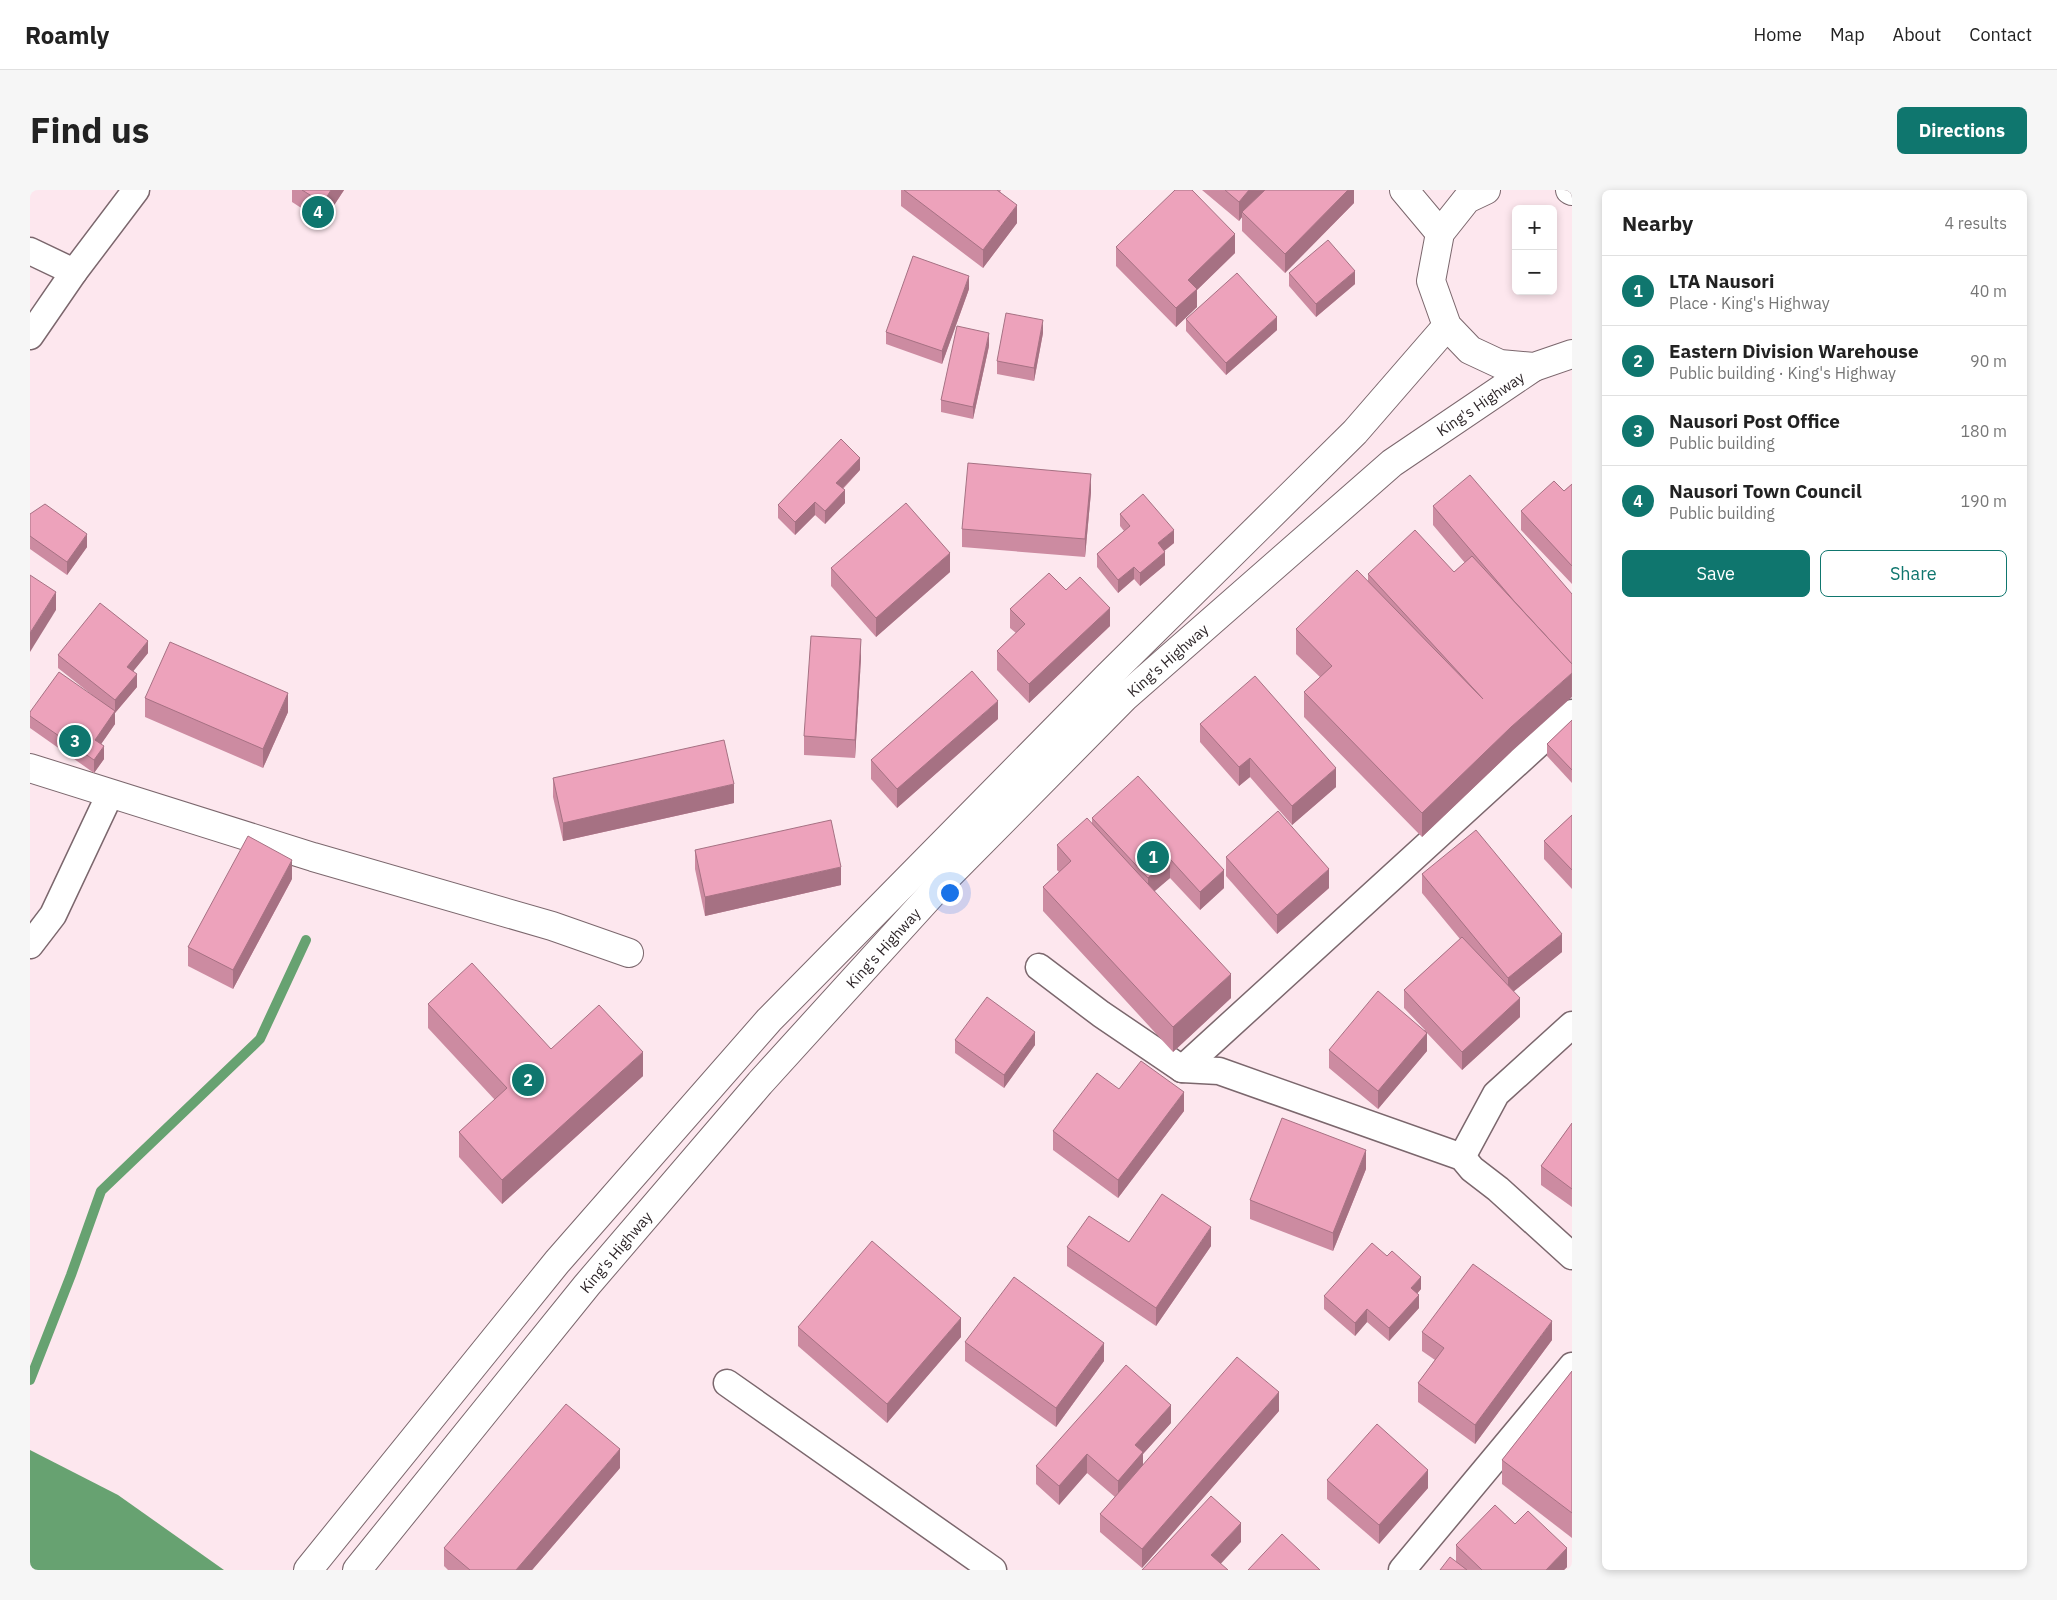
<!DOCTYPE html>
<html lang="en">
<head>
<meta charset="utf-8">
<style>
  :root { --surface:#fff; --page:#f6f6f6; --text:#222; --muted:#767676; --line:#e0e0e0; --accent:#0f766e }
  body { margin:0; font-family:"IBM Plex Sans",sans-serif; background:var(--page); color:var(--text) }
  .controls { position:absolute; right:15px; top:15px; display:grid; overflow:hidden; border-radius:8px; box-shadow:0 2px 8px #0003 }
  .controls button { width:45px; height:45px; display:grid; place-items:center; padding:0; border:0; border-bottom:1px solid var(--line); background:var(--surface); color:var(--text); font:25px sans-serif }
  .you { position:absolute; left:919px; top:702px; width:18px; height:18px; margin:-12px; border:4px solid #fff; border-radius:50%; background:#1a73e8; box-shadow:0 0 0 8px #1a73e833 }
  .badge { display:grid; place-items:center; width:32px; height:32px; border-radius:50%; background:var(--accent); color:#fff; font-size:16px; font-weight:700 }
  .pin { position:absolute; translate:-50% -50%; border:2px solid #fff; box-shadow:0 1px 5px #0006 }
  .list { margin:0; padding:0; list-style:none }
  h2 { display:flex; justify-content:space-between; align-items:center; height:65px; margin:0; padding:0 20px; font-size:21px }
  h2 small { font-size:16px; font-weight:400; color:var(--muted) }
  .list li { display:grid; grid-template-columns:32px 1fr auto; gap:15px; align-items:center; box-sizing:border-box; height:70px; padding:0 20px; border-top:1px solid var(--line) }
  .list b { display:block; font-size:19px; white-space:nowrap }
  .list p { margin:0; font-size:16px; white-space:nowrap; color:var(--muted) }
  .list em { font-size:16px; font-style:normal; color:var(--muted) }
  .actions { display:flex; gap:10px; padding:15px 20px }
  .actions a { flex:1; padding:11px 0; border:1px solid var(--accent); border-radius:8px; text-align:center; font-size:18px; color:var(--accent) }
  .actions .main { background:var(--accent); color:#fff }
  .map { position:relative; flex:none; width:1542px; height:1380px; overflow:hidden; border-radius:8px }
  header { display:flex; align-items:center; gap:30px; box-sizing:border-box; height:70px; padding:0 25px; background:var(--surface); border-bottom:1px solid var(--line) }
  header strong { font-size:24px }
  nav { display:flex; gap:28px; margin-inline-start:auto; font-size:18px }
  .intro { display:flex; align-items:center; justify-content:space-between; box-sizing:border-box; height:120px; padding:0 30px }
  h1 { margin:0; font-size:35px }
  .button { padding:12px 22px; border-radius:8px; background:var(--accent); color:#fff; font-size:18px; font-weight:700 }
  main { display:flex; gap:30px; padding:0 30px }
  aside { flex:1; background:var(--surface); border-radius:8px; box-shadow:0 2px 8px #0003 }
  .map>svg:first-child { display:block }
  .water { fill:#67a271 }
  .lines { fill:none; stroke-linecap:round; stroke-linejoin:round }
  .stream { stroke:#67a271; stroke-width:10 }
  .street-casing { stroke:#7b676d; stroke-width:29 }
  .secondary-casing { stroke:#7b676d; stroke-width:30 }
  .highway-casing { stroke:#7b676d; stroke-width:30 }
  .street { stroke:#fff; stroke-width:26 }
  .secondary { stroke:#fff; stroke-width:28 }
  .highway { stroke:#fff; stroke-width:28 }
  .wall { fill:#cc8ba1 }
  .shaded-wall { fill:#a67183 }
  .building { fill:#eda2bb; stroke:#a67183 }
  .labels { text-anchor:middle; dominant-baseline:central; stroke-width:4; stroke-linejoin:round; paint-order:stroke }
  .street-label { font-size:15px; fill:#2e2629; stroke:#fde7ee }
</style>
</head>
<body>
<header>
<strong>Roamly</strong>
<nav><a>Home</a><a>Map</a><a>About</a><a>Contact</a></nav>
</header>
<div class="intro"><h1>Find us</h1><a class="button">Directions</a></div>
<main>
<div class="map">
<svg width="1542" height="1380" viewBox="0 0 1542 1380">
  <rect width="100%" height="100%" fill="#fde7ee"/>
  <polygon class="water" points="0,1260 88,1305 194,1380 0,1380"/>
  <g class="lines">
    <polyline class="stream" points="0,1190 41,1085 71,1001 230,849 276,750"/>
    <defs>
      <g id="street">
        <polyline points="0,61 44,82"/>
        <polyline points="0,146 44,82 106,0"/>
        <polyline points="0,755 23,725 80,604"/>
        <polyline points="1009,777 1071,824 1152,879 1189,881 1432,967 1442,979 1468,999 1542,1066"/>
        <polyline points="1152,879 1542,523"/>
        <polyline points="1432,967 1466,904 1542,835"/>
        <polyline points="697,1193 963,1380"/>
        <polyline points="1372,1380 1542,1176"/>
      </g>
      <polyline id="secondary" points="0,578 283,667 522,736 599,763"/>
      <g id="highway">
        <polyline points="1374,0 1410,43"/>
        <polyline points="1456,0 1437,9 1410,43 1401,91 1417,136 1440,160 1470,174 1504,177 1542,164"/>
        <polyline points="1540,0 1542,1"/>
        <polyline points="278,1380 527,1072 739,830 1077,487 1325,242 1417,136"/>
        <path id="s1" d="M327,1380L557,1095L730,893L919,685L1095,507L1362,273L1504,177"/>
      </g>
    </defs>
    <use href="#street" class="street-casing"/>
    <use href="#secondary" class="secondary-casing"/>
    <use href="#highway" class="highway-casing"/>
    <use href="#street" class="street"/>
    <use href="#secondary" class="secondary"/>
    <use href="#highway" class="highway"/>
  </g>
  <g class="wall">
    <polygon points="262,0 314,0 293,32 262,12"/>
    <polygon points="871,0 971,0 970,2 987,33 953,78 871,16"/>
    <polygon points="1172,0 1324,0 1324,13 1255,83 1212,41 1212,27 1209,31"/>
    <polygon points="1086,57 1205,63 1167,100 1167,117 1146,137 1086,76"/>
    <polygon points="1259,83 1325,94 1286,127 1259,96"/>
    <polygon points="939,99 912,174 856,154 856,142"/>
    <polygon points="1156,129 1247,140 1196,185 1156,141"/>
    <polygon points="1013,143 1004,191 967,184 967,171"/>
    <polygon points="959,156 943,229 911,222 911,210"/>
    <polygon points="830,280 813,299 815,313 795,334 785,325 765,345 748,328 748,315"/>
    <polygon points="1542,294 1542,394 1491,340 1491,321 1534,301"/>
    <polygon points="1061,302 1055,367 932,357 932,339"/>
    <polygon points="1403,316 1542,404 1481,562 1392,647 1274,527 1274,502 1290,487 1266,464 1266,439 1338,391 1338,384 1424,382 1435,373 1403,335"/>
    <polygon points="0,324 57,357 37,385 0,359"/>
    <polygon points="1090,324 1144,353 1134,361 1135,375 1110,396 1104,389 1088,403 1067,377 1067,364 1094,341 1090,336"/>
    <polygon points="801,378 920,382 846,447 801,396"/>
    <polygon points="1036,400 1080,436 999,513 967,480 967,461 986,443 980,438 980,419"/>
    <polygon points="118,463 103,481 107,497 85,523 85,534 71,554 74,569 64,583 0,538 0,522 71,512 28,478 28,465"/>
    <polygon points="831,468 825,568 774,565 774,546"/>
    <polygon points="115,508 258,522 233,578 115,527"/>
    <polygon points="968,529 867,618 841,589 841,570"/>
    <polygon points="1542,530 1542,593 1517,566 1517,554"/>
    <polygon points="1170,534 1306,597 1262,635 1220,587 1209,596 1170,552"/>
    <polygon points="523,588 704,613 533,651 523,607"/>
    <polygon points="1542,625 1542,699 1514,669 1514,651"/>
    <polygon points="1062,628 1194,698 1170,720 1140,688 1124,701 1201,808 1143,862 1013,721 1013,697 1029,682 1027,680 1027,655 1062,634"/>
    <polygon points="665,660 811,695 675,726 665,679"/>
    <polygon points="1196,667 1299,698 1247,744 1196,686"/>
    <polygon points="1392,684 1532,762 1483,802 1490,827 1432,880 1397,843 1397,861 1348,919 1299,878 1299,860 1395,840 1374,818 1374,800 1430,749 1392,703"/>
    <polygon points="262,689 203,799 158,776 158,757"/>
    <polygon points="398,814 521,859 613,886 472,1014 429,967 429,942 465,910 398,838"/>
    <polygon points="925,850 1005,855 974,898 925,863"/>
    <polygon points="1089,899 1154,921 1088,1008 1023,960 1023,941"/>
    <polygon points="1542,933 1542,1017 1511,995 1511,976"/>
    <polygon points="1336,979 1303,1061 1220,1029 1220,1010"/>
    <polygon points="1099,1052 1181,1056 1126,1136 1037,1076 1037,1057"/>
    <polygon points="1391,1099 1387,1104 1389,1118 1359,1151 1337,1132 1325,1146 1294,1119 1294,1106"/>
    <polygon points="768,1137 931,1147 857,1233 768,1156"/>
    <polygon points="1392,1142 1522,1150 1445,1254 1388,1212 1388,1193 1405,1170 1392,1161"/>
    <polygon points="935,1152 1074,1171 1026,1237 935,1171"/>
    <polygon points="1542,1181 1542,1348 1472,1294 1472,1270"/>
    <polygon points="1249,1221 1112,1378 1070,1342 1070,1324 1085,1307 1057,1283 1029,1315 1006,1294 1006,1276 1141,1233 1113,1264 1113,1275"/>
    <polygon points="590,1278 502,1380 418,1380 414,1376 414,1358"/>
    <polygon points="1297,1290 1398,1298 1349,1354 1297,1309"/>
    <polygon points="1485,1334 1537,1377 1534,1380 1410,1380 1426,1372 1426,1355"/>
  </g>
  <g class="shaded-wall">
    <polygon points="301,0 314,0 293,32 293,13"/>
    <polygon points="1219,0 1235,0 1212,22 1212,27 1209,31 1209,12"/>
    <polygon points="1318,0 1324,0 1324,13 1255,83 1255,64"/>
    <polygon points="987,15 987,33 953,78 953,60"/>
    <polygon points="1205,44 1205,63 1167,100 1167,117 1146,137 1146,118 1158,90"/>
    <polygon points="1325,81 1325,94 1286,127 1286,114"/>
    <polygon points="939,86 939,99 912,174 912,161"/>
    <polygon points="1247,127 1247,140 1196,185 1196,173"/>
    <polygon points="1013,130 1013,143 1004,191 1004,178"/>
    <polygon points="959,143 959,156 943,229 943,217"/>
    <polygon points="830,268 830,280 806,305 806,293"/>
    <polygon points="1061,284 1061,302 1055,367 1055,349"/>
    <polygon points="815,300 815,313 795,334 795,321"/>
    <polygon points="785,312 785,325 765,345 765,332"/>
    <polygon points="1144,340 1144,353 1128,366 1128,353"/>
    <polygon points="57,344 57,357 37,385 37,372"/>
    <polygon points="1135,362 1135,375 1110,396 1110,383"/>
    <polygon points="920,363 920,382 846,447 846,428"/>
    <polygon points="1104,377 1104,389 1088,403 1088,390"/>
    <polygon points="26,402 26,420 0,462 0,443"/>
    <polygon points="1080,418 1080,436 999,513 999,494"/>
    <polygon points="831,449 831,468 825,568 825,550"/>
    <polygon points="118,451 118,463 97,489 97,477"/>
    <polygon points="1542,483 1542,507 1481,562 1392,647 1392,623 1481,537"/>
    <polygon points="107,484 107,497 85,523 85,510"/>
    <polygon points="258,503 258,522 233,578 233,559"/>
    <polygon points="968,511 968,529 867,618 867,599"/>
    <polygon points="85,521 85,534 65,563 65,550"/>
    <polygon points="74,556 74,569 64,583 64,570"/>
    <polygon points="1220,568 1220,587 1209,596 1209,577"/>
    <polygon points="1306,578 1306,597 1262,635 1262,616"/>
    <polygon points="704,594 704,613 533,651 533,633"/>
    <polygon points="1140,669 1140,688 1118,707 1118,688"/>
    <polygon points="262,670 262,689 203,799 203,780"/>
    <polygon points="811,677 811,695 675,726 675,707"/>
    <polygon points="1299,679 1299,698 1247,744 1247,725"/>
    <polygon points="1194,680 1194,698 1170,720 1170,702"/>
    <polygon points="1532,744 1532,762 1478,806 1478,788"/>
    <polygon points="1201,784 1201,808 1143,862 1143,837"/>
    <polygon points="1490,808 1490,827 1432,880 1432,862"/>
    <polygon points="1005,842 1005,855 974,898 974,885"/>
    <polygon points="1397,843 1397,861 1348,919 1348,901"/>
    <polygon points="613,862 613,886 472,1014 472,990"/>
    <polygon points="1154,902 1154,921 1088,1008 1088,990"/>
    <polygon points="1336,960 1336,979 1303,1061 1303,1043"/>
    <polygon points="1181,1037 1181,1056 1126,1136 1126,1118"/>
    <polygon points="1391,1087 1391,1099 1381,1110 1381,1098"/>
    <polygon points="1389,1105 1389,1118 1359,1151 1359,1138"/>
    <polygon points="1337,1119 1337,1132 1325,1146 1325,1133"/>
    <polygon points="931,1128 931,1147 857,1233 857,1214"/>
    <polygon points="1522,1131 1522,1150 1445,1254 1445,1235"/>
    <polygon points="1074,1153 1074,1171 1026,1237 1026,1218"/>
    <polygon points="1249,1202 1249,1221 1112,1378 1112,1359"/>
    <polygon points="1141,1215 1141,1233 1113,1264 1113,1281 1088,1309 1088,1291 1105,1255"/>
    <polygon points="590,1259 590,1278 502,1380 486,1380"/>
    <polygon points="1057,1264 1057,1283 1029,1315 1029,1296"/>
    <polygon points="1398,1280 1398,1298 1349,1354 1349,1335"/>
    <polygon points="1211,1333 1211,1352 1185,1380 1181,1365"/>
    <polygon points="1537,1358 1537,1377 1534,1380 1516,1380"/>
  </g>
  <g class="building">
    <polygon points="272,0 301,0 293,13"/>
    <polygon points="874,0 967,0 987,15 953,60"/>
    <polygon points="1145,0 1162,0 1205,44 1158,90 1167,99 1146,118 1086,57"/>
    <polygon points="1195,0 1219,0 1209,12"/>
    <polygon points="1235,0 1318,0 1255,64 1212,22"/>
    <polygon points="1298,50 1325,81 1286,114 1259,83"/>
    <polygon points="883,66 939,86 912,161 856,142"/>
    <polygon points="1207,83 1247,127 1196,173 1156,129"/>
    <polygon points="976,123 1013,130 1004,178 967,171"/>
    <polygon points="927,136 959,143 943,217 911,210"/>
    <polygon points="811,249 830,268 806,293 815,300 795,321 785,312 765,332 748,315"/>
    <polygon points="938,273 1061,284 1055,349 932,339"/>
    <polygon points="1440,285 1542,404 1542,474 1484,411 1403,316"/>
    <polygon points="1524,291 1534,301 1542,294 1542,376 1491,321"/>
    <polygon points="1113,304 1144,340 1128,353 1135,362 1110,383 1104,377 1088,390 1067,364 1100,336 1090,324"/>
    <polygon points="876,313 920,363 846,428 801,378"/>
    <polygon points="15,314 57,344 37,372 0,346 0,324"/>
    <polygon points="1385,340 1424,382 1442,366 1542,474 1542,483 1481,537 1392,623 1274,502 1302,476 1266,439 1327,380 1453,509 1338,384"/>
    <polygon points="1019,383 1036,400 1050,387 1080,418 999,494 967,461 995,434 980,419"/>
    <polygon points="0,385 26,402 0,443"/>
    <polygon points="70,413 118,451 97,477 107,484 85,510 28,465"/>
    <polygon points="781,446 831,449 825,550 774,546"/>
    <polygon points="140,452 258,503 233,559 115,508"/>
    <polygon points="942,481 968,511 867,599 841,570"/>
    <polygon points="29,482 85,521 65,550 74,556 64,570 0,526 0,522"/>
    <polygon points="1225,486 1306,578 1262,616 1220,568 1209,577 1170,534"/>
    <polygon points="1542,530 1542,580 1517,554"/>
    <polygon points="694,550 704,594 533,633 523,588"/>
    <polygon points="1108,586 1194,680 1170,702 1140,669 1118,688 1062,628"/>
    <polygon points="1248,621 1299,679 1247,725 1196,667"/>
    <polygon points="1542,625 1542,680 1514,651"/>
    <polygon points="1057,628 1201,784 1143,837 1013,697 1041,671 1027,655"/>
    <polygon points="801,630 811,677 675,707 665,660"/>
    <polygon points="1446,640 1532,744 1478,788 1392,684"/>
    <polygon points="218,646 262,670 203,780 158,757"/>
    <polygon points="1432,747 1490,808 1432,862 1374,800"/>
    <polygon points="442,773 521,859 569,815 613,862 472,990 429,942 477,898 398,814"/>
    <polygon points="1348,801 1397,843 1348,901 1299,860"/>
    <polygon points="957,807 1005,842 974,885 925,850"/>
    <polygon points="1111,871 1154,902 1088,990 1023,941 1067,883 1089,899"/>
    <polygon points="1252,928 1336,960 1303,1043 1220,1010"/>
    <polygon points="1542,933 1542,999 1511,976"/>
    <polygon points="1132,1004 1181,1037 1126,1118 1037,1057 1059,1026 1099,1052"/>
    <polygon points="842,1051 931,1128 857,1214 768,1137"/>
    <polygon points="1342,1053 1357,1066 1362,1061 1391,1087 1381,1098 1389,1105 1359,1138 1337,1119 1325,1133 1294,1106"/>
    <polygon points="1443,1074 1522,1131 1445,1235 1388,1193 1414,1158 1392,1142"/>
    <polygon points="984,1087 1074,1153 1026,1218 935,1152"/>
    <polygon points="1207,1167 1249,1202 1112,1359 1070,1324"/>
    <polygon points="1096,1175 1141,1215 1105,1255 1113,1262 1088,1291 1057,1264 1029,1296 1006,1276"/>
    <polygon points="1542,1181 1542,1323 1472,1270"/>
    <polygon points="536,1214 590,1259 486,1380 440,1380 414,1358"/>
    <polygon points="1347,1234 1398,1280 1349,1335 1297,1290"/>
    <polygon points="1181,1306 1211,1333 1181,1365 1198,1380 1112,1380"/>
    <polygon points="1465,1315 1485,1334 1498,1321 1537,1358 1516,1380 1452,1380 1426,1355"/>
    <polygon points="1252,1344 1290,1380 1218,1380"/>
    <polygon points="1420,1367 1437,1380 1410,1380"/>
  </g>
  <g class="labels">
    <g class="street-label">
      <text stroke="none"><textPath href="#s1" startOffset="1625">King's Highway</textPath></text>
      <text stroke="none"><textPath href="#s1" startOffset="1220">King's Highway</textPath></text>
      <text stroke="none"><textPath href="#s1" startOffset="815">King's Highway</textPath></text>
      <text stroke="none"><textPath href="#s1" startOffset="410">King's Highway</textPath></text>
    </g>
  </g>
</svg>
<div class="controls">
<button>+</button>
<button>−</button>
</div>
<div class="you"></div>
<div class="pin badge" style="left:1123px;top:667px">1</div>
<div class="pin badge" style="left:498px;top:890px">2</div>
<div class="pin badge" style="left:45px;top:551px">3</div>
<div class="pin badge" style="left:288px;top:22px">4</div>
</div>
<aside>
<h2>Nearby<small>4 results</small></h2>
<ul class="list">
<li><span class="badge">1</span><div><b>LTA Nausori</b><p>Place · King's Highway</p></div><em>40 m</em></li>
<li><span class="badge">2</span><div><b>Eastern Division Warehouse</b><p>Public building · King's Highway</p></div><em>90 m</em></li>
<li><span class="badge">3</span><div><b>Nausori Post Office</b><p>Public building</p></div><em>180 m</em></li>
<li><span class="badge">4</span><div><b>Nausori Town Council</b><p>Public building</p></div><em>190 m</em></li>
</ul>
<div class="actions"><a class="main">Save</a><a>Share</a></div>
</aside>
</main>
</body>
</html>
